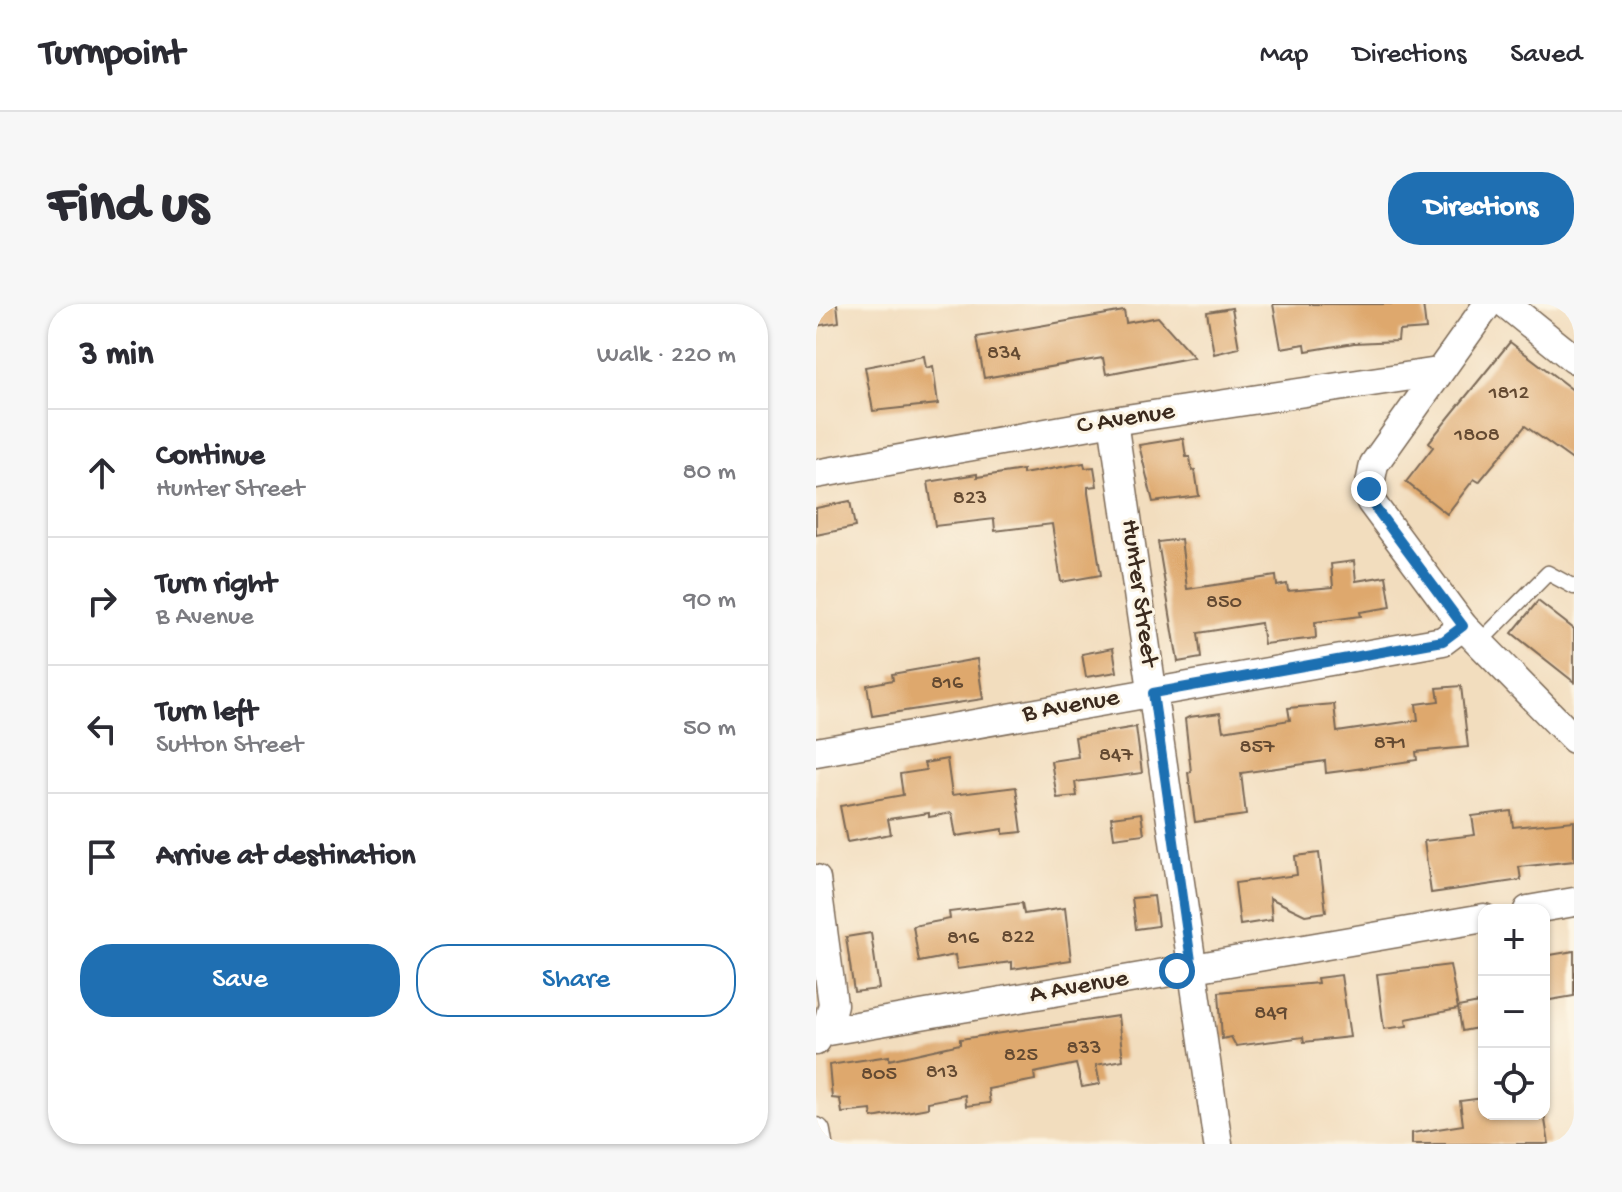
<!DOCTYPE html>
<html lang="en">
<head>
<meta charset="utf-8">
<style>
  :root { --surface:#fff; --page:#f7f7f7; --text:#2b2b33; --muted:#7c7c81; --line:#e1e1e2; --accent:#1f6fb2 }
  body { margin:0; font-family:"Gochi Hand",sans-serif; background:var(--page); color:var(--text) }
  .controls { position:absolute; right:24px; bottom:24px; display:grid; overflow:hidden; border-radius:16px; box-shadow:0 2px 6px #0004 }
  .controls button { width:72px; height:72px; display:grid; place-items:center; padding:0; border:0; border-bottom:2px solid var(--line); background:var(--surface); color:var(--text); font:40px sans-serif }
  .stop { position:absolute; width:24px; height:24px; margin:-18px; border:6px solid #1f6fb2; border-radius:50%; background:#fff }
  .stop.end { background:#1f6fb2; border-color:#fff; box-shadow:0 2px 8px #0008 }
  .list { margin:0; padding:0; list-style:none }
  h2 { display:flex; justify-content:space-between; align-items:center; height:104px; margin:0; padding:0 32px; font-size:34px }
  h2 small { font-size:26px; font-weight:400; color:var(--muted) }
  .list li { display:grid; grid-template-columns:52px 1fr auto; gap:24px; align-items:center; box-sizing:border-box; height:128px; padding:0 32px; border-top:2px solid var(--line) }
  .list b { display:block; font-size:30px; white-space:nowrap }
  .list p { margin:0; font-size:26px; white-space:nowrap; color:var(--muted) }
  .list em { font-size:26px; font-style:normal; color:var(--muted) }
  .actions { display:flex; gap:16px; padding:24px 32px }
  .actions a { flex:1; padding:18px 0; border:2px solid var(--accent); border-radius:32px; text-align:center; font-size:28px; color:var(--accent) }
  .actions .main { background:var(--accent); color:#fff }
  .icon { flex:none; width:44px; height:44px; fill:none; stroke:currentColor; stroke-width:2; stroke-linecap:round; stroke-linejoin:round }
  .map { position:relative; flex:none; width:758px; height:840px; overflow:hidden; border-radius:32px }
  header { display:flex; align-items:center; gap:48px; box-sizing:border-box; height:112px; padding:0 40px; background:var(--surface); border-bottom:2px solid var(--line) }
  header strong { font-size:38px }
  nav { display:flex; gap:44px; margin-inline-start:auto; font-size:28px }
  .intro { display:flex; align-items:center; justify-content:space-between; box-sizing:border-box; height:192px; padding:0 48px }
  h1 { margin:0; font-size:56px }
  .button { padding:20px 36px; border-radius:32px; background:var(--accent); color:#fff; font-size:28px; font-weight:700 }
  main { display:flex; gap:48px; padding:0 48px }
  aside { flex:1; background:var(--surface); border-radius:32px; box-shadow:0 2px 6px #0004 }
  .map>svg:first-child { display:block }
  .building { fill:#dea86d }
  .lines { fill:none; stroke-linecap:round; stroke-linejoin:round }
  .service-casing { stroke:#7b6956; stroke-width:17 }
  .minor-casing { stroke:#7b6956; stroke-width:31 }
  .service { stroke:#fff; stroke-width:14 }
  .minor { stroke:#fff; stroke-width:28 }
  .route { stroke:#1f6fb2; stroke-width:10 }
  .labels { text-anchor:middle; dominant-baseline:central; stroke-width:6; stroke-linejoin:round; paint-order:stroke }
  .number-label { font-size:22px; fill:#644a32 }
  .street-label { font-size:26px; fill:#3b2a1e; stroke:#fcf5e5 }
</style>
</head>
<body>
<header>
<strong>Turnpoint</strong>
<nav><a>Map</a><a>Directions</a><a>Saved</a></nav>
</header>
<div class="intro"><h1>Find us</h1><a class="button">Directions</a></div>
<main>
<aside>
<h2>3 min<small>Walk · 220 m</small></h2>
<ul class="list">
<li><svg class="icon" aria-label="ahead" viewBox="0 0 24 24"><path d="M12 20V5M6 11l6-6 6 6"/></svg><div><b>Continue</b><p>Hunter Street</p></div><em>80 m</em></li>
<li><svg class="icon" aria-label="right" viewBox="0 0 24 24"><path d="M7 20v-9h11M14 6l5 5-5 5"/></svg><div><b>Turn right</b><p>B Avenue</p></div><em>90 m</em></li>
<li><svg class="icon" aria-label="left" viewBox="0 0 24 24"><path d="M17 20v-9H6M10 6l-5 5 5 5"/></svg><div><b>Turn left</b><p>Sutton Street</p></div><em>50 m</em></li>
<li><svg class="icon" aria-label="arrive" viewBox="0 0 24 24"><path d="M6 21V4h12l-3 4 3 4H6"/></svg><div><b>Arrive at destination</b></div></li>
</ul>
<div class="actions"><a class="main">Save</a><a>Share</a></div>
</aside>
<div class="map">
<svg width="758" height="840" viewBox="0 0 758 840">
  <rect width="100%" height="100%" fill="#fcf5e5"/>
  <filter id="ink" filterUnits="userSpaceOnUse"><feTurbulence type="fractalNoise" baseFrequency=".0125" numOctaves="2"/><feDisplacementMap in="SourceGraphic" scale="16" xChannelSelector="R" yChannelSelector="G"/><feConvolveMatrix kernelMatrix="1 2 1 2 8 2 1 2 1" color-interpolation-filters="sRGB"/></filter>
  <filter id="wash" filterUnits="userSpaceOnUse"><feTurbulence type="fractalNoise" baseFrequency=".006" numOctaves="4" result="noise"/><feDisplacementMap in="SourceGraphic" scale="32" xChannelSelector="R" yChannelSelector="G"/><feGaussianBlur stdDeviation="1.8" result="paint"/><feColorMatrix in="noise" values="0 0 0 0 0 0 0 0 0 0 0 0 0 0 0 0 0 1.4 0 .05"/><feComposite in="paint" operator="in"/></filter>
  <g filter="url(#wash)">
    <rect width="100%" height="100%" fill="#f2ddbe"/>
    <g id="blocks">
      <g class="building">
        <polygon points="0,0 21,0 23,18 0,22"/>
        <polygon points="457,0 607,0 610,25 583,27 582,37 538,39 490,47 489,40 465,44"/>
        <polygon points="416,4 423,44 398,50 391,8"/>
        <polygon points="308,7 310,19 342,13 378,53 290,70 287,54 168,74 161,33"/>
        <polygon points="694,38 758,87 758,157 709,122 663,178 658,175 631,210 590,178 617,143 613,138"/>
        <polygon points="108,52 110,64 117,62 122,100 57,107 49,63"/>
        <polygon points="367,134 370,153 374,153 376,167 379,166 383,192 337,198 323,141"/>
        <polygon points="268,159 269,164 278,163 281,182 272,183 272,189 285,271 245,278 236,220 179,227 178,215 119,222 112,178 161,170 161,173 207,166 207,170"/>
        <polygon points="34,197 39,223 0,231 0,204"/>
        <polygon points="365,235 371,285 460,272 461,282 471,280 472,287 517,283 515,260 538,257 540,277 570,272 575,303 544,308 545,312 499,318 500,334 448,340 445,319 382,329 385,354 362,358 342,238"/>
        <polygon points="722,297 758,325 758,378 696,329"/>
        <polygon points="297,344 301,368 270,373 266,350"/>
        <polygon points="161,355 167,395 56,412 51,381 77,376 76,370"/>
        <polygon points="645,382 652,443 600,448 601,456 533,466 510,469 509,457 425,469 430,511 379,518 372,469 375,468 369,415 373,413 404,409 407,427 474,416 472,404 518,400 521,428 602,416 600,400 623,397 621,384"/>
        <polygon points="320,423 326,469 259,478 261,492 241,494 235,457 262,453 259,433"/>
        <polygon points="131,455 136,491 200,483 206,528 187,530 187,525 140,532 136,509 113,513 113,509 72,515 75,530 31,538 24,502 87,491 84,470 110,466 108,459"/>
        <polygon points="695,507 697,523 758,517 758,557 703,563 705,576 615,589 608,537 659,531 656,512"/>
        <polygon points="325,509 328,530 298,534 295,513"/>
        <polygon points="503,549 510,608 489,611 454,594 456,616 424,621 419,579 481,571 479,552"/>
        <polygon points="338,592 342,622 320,625 316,594"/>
        <polygon points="206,599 208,610 249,604 255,656 196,665 196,658 141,665 139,651 103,658 97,622 134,615 133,608"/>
        <polygon points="55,629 63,685 38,688 30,633"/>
        <polygon points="758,647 758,692 728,697 728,652"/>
        <polygon points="634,661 642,705 590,715 591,722 568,725 561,670"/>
        <polygon points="525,671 534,733 488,738 487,733 420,742 415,733 406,735 403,688 502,679 501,674"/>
        <polygon points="663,699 667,723 646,727 642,703"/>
        <polygon points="302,712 307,756 280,761 284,780 266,783 260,760 218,769 219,776 172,785 174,799 150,802 149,791 112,798 112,804 56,814 55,806 26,809 24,795 16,794 13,761 73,752 73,756 144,740 144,735"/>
        <polygon points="668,794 668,810 728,810 733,840 596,840 596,829 647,821 644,797"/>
      </g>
    </g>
  </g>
  <g filter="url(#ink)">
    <use href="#blocks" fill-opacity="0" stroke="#7b6956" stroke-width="2"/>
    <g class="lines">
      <defs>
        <polyline id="service" points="663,339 732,269 758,283"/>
        <g id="minor">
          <polyline points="672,0 558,160 553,185 555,198 647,322 758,435"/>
          <polyline points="690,0 758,55"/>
          <polyline points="297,117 402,840"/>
          <polyline points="0,170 297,117 622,68"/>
          <polyline points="0,448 627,337 647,322"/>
          <polyline points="0,575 17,700 13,716 0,737"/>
          <polyline points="712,606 758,598"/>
          <polyline points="0,729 668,614"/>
          <polyline points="0,828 2,840"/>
        </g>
      </defs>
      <use href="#service" class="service-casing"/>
      <use href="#minor" class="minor-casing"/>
      <use href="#service" class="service"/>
      <use href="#minor" class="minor"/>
    </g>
  </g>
  <g class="lines" filter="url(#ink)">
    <polyline class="route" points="361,667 376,664 337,389 627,337 647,322 555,198 553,185"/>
  </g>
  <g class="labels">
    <g class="number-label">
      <text x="188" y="50">834</text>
      <text x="693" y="90">1812</text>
      <text x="661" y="132">1808</text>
      <text x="154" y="195">823</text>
      <text x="408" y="299">850</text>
      <text x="131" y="380">816</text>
      <text x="574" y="440">871</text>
      <text x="441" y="444">857</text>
      <text x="300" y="452">847</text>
      <text x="202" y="634">822</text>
      <text x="147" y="635">816</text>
      <text x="455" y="710">849</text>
      <text x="268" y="745">833</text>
      <text x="205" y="752">825</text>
      <text x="126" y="769">813</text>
      <text x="63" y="771">805</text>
    </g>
    <g class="street-label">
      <text transform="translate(310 116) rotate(-9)">C Avenue</text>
      <text transform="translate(322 289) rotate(82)">Hunter Street</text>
      <text transform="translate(255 403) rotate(-10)">B Avenue</text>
      <text transform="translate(263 684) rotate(-10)">A Avenue</text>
    </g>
  </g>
</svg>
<div class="controls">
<button>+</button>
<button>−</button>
<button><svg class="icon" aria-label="locate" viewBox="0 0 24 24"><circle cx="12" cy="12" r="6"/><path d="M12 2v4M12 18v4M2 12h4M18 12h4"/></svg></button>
</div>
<div class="stop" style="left:361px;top:667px"></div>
<div class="stop end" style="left:553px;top:185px"></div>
</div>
</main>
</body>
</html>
